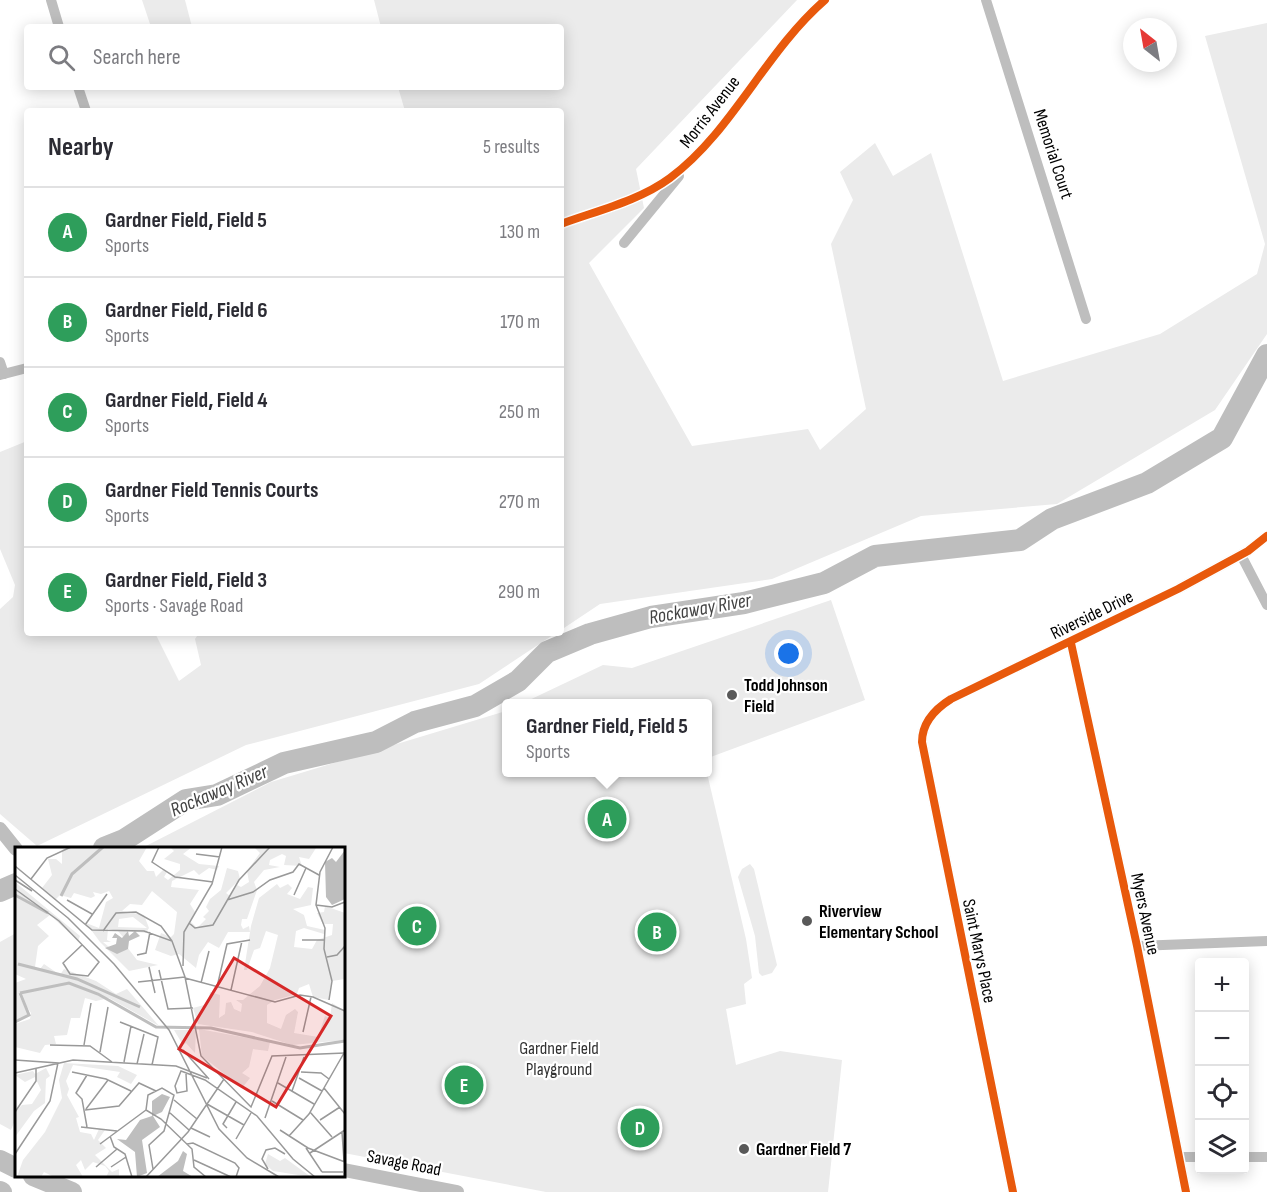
<!DOCTYPE html>
<html lang="en">
<head>
<meta charset="utf-8">
<style>
  :root { --surface:#fff; --page:#f7f7f7; --text:#2b2b33; --muted:#7c7c81; --line:#e1e1e2; --accent:#1a73e8 }
  body { margin:0; font-family:"Sofia Sans Condensed",sans-serif; background:var(--page); color:var(--text) }
  .controls { position:absolute; right:18px; bottom:18px; display:grid; overflow:hidden; border-radius:6px; box-shadow:0 3px 15px #0003 }
  .controls button { width:54px; height:54px; display:grid; place-items:center; padding:0; border:0; border-bottom:2px solid var(--line); background:var(--surface); color:var(--text); font:30px sans-serif }
  .compass { position:absolute; left:1123px; top:18px; width:54px; height:54px; border-radius:50%; background:var(--surface); box-shadow:0 3px 15px #0003; rotate:329deg }
  .you { position:absolute; left:789px; top:654px; width:21px; height:21px; margin:-15px; border:4px solid #fff; border-radius:50%; background:#1a73e8; box-shadow:0 0 0 9px #1a73e833 }
  .badge { display:grid; place-items:center; width:39px; height:39px; border-radius:50%; background:var(--accent); color:#fff; font-size:20px; font-weight:700 }
  .pin { position:absolute; translate:-50% -50%; border:3px solid #fff; box-shadow:0 2px 6px #0006 }
  .popup { position:absolute; left:502px; top:699px; width:210px; height:78px; box-sizing:border-box; display:grid; place-content:center; border-radius:6px; background:var(--surface); filter:drop-shadow(0 2px 4px #0005); font-size:20px; white-space:nowrap; color:var(--muted) }
  .popup b { font-size:22px; color:var(--text) }
  .popup::after { content:''; position:absolute; left:50%; top:100%; margin-left:-12px; border:12px solid transparent; border-top-color:var(--surface) }
  .list { margin:0; padding:0; list-style:none }
  h2 { display:flex; justify-content:space-between; align-items:center; height:78px; margin:0; padding:0 24px; font-size:26px }
  h2 small { font-size:20px; font-weight:400; color:var(--muted) }
  .list li { display:grid; grid-template-columns:39px 1fr auto; gap:18px; align-items:center; box-sizing:border-box; height:90px; padding:0 24px; border-top:2px solid var(--line) }
  .list b { display:block; font-size:22px; white-space:nowrap }
  .list p { margin:0; font-size:20px; white-space:nowrap; color:var(--muted) }
  .list em { font-size:20px; font-style:normal; color:var(--muted) }
  .icon { flex:none; width:33px; height:33px; fill:none; stroke:currentColor; stroke-width:2; stroke-linecap:round; stroke-linejoin:round }
  .map { position:relative; flex:none; width:1267px; height:1192px; overflow:hidden }
  .search { position:absolute; background:var(--surface); box-shadow:0 3px 15px #0003; left:24px; top:24px; width:540px; height:66px; display:flex; align-items:center; gap:15px; box-sizing:border-box; padding:0 21px; border-radius:6px; color:var(--muted); font-size:22px }
  .panel { position:absolute; background:var(--surface); box-shadow:0 3px 15px #0003; left:24px; top:108px; width:540px; height:528px; border-radius:6px }
  .map>svg:first-child { display:block }
  .green { fill:#ebebeb }
  .lines { fill:none; stroke-linecap:round; stroke-linejoin:round }
  .river { stroke:#bebebe; stroke-width:22 }
  .minor { stroke:#bebebe; stroke-width:10 }
  .tertiary { stroke:#bebebe; stroke-width:14 }
  .motorway { stroke:#bebebe; stroke-width:20 }
  .cycleway-casing { stroke:#fff; stroke-width:11 }
  .cycleway { stroke:#e8590c; stroke-width:8 }
  .poi-dot { fill:#595959; stroke:#fff; stroke-width:2 }
  .labels { text-anchor:middle; dominant-baseline:central; stroke-width:4.5; stroke-linejoin:round; paint-order:stroke }
  .street-label { font-size:18px; fill:#000; stroke:#fff }
  .poi-label { font-size:18px; font-weight:bold; fill:#000; stroke:#fff; text-anchor:start }
  .park-label { font-size:18px; fill:#323232; stroke:#fff }
  .water-label { font-size:20px; font-style:italic; fill:#434343; stroke:#fff }
  .inset-river { fill:none; stroke:#bebebe; stroke-width:3 }
  .inset-road { fill:none; stroke:#999; stroke-width:1.5 }
  .view { fill:#d62828; fill-opacity:0.15; stroke:#d62828; stroke-width:3 }
  .inset-edge { fill:none; stroke:#000; stroke-width:3 }
</style>
</head>
<body>
<div class="map">
<svg width="1267" height="1192" viewBox="0 0 1267 1192">
  <rect width="100%" height="100%" fill="#fff"/>
  <g class="green">
    <polygon points="142,0 185,0 192,27 151,27"/>
    <polygon points="374,0 797,0 636,169 644,208 589,263 692,446 808,429 820,450 866,409 831,244 853,200 840,172 875,143 893,176 931,153 1003,381 1160,334 1257,274 1265,244 1205,36 1267,23 1267,334 1215,410 1057,504 921,516 772,579 600,604 561,630 561,111 405,111 398,87 561,87 561,27 381,27"/>
    <polygon points="27,441 27,633 155,633 179,681 201,665 195,639 199,633 556,633 479,684 246,745 37,846 0,814 0,609 13,597 15,585 0,549 0,452"/>
    <polygon points="831,600 865,700 708,758 708,704 523,703 603,665 632,668"/>
    <polygon points="506,711 506,772 707,773 746,939 752,978 744,984 746,1004 726,1009 736,1065 780,1051 842,1060 828,1192 546,1192 344,1153 344,848 142,848 271,782"/>
    <polygon points="750,864 754,869 777,965 772,973 762,976 759,973 755,936 738,877 742,869"/>
    <polygon points="16,933 16,1118 11,1130 0,1124 0,942"/>
  </g>
  <g class="lines">
    <g class="river">
      <polyline points="104,848 124,840 186,800 217,795 284,763 376,742 415,722 475,706 518,681 547,652 590,634 651,617 744,603 824,583 875,556 1020,540 1052,519 1147,483 1222,438 1267,355"/>
      <polyline points="0,891 16,884"/>
    </g>
    <g class="minor">
      <polyline points="51,0 59,27"/>
      <polyline points="986,0 1086,319"/>
      <polyline points="78,87 86,111"/>
      <path d="M561,224C596,211 639,201 670,178C733,131 765,52 825,0"/>
      <polyline points="624,243 679,176"/>
      <polyline points="0,362 4,374"/>
      <polyline points="0,375 27,368"/>
      <polyline points="1241,555 1267,605"/>
      <polyline points="1071,643 1137,946 1186,1192"/>
      <polyline points="1137,946 1267,941"/>
      <polyline points="1179,1157 1200,1157"/>
      <polyline points="1244,1157 1267,1157"/>
      <path d="M1013,1192L922,742C922,723 935,709 951,699L1178,589L1248,551L1267,536"/>
    </g>
    <g class="tertiary">
      <polyline points="0,829 16,849"/>
      <polyline points="344,1170 457,1192"/>
    </g>
    <g class="motorway">
      <polyline points="0,1160 16,1168"/>
      <polyline points="33,1176 72,1192"/>
      <polyline points="0,1191 2,1192"/>
    </g>
    <defs>
      <g id="cycleway">
        <path d="M561,224C596,211 639,201 670,178C733,131 765,52 825,0"/>
        <polyline points="1071,643 1137,946 1186,1192"/>
        <path d="M1013,1192L922,742C922,723 935,709 951,699L1178,589L1248,551L1267,536"/>
      </g>
    </defs>
    <use href="#cycleway" class="cycleway-casing"/>
    <use href="#cycleway" class="cycleway"/>
  </g>
  <g class="poi-dot">
    <circle cx="732" cy="695" r="6"/>
    <circle cx="807" cy="921" r="6"/>
    <circle cx="744" cy="1149" r="6"/>
  </g>
  <g class="labels">
    <g class="street-label">
      <text transform="translate(710 112) rotate(-52)">Morris Avenue</text>
      <text transform="translate(1053 154) rotate(72)">Memorial Court</text>
      <text transform="translate(1092 615) rotate(-26)">Riverside Drive</text>
      <text transform="translate(1145 914) rotate(78)">Myers Avenue</text>
      <text transform="translate(979 951) rotate(78)">Saint Marys Place</text>
      <text transform="translate(404 1163) rotate(11)">Savage Road</text>
    </g>
    <g class="poi-label">
      <text x="744" y="685">Todd Johnson<tspan x="744" dy="21">Field</tspan></text>
      <text x="819" y="911">Riverview<tspan x="819" dy="21">Elementary School</tspan></text>
      <text x="756" y="1149">Gardner Field 7</text>
    </g>
    <g class="park-label">
      <text x="559" y="1048">Gardner Field<tspan x="559" dy="21">Playground</tspan></text>
    </g>
    <g class="water-label">
      <text transform="translate(700 609) rotate(-10)">Rockaway River</text>
      <text transform="translate(219 791) rotate(-23)">Rockaway River</text>
    </g>
  </g>
  <g transform="translate(15 847)">
    <rect width="330" height="330" fill="#fff"/>
    <path d="M53,0H132L124,14L132,24H139L141,30L149,22L152,25L149,30L153,33L165,23V17L149,12L159,4L155,0H177L168,7L184,17L204,19L202,23L194,21L184,28L179,23L157,34L156,40L184,43L175,57L180,65L175,74L182,81L191,72L188,70L194,64L191,60L195,52L206,43L212,21L223,24L225,32L211,46L215,49L222,38L226,40L234,35L232,24L245,6L239,0L301,1L294,12L284,10L287,19L269,18L271,9L267,7L255,13L254,18L265,20L249,23L239,35L242,43L232,72H227L226,78L228,82L234,79L235,85H213L204,101L193,95L184,108L181,121L164,107L156,109L140,103L146,86L156,90L159,87L162,65L137,44L127,58L115,57L107,64L129,68L134,81L131,86L113,84L108,90L103,84L93,82L92,93L96,95H88L94,100H112L122,113L143,118L114,124L85,95L71,76L84,81L91,55L98,51L94,44L86,47L78,45L80,49L76,51L59,46L56,51L45,48L40,53L27,41L37,28L33,12H41L47,17V3ZM118,70L132,81L103,80L104,72ZM0,35L65,89L63,94L35,68L22,78L34,89L23,99L20,120L25,122L29,117L45,128L49,122L81,134L101,147L112,142L144,179L94,151L81,154L70,151L65,171H56L52,188L39,189L41,197L30,198L25,206L0,200V177L15,172L16,166L3,146L13,167L12,170L0,173V136L11,132L0,127ZM262,37L265,41L273,37L277,41L272,47L285,52L293,40L298,41L296,58L278,62L289,68L292,79L310,83L309,87L289,81L281,84L279,100L297,102L302,93L317,88L318,77H308L302,66L309,65L310,59L330,66V132L317,134L314,153L298,150L294,137L284,141L282,147L260,153L252,158V176L266,182L271,168L280,162L283,165L279,186L303,190L310,169L315,171L317,156L330,164V193L277,198L237,185L183,177L178,161L193,157L195,145L205,148L204,171L210,167L211,156L216,155L219,162L226,165L227,157L221,153H228L245,139L255,121L263,88L251,84L245,101L239,103L232,123H229L236,79L244,51ZM184,182L255,195L253,204L238,202L234,220L227,226L235,231L227,241L187,209ZM159,183H181L180,206L171,196L168,198ZM49,216L103,219L122,228L116,237L102,230L105,225L58,218L51,234L54,242L52,248L64,270L61,271L65,285L76,287L79,293L84,282L90,283L83,293L91,301L80,308L97,325L104,322V330H91L94,324L90,319L78,315L70,323L66,313L61,318L68,330H39L29,325L26,330H2L8,313L30,285L47,251L44,233ZM31,221L35,229L31,232L30,256L19,264L0,290V265L7,258L17,257L26,243L20,230L10,235L0,228L18,224L20,227ZM253,307L265,314L270,311L296,330L258,324L250,317Z" fill="#ebebeb" fill-rule="evenodd"/>
    <path d="M330,3V52L317,58L311,50L310,15L317,11L321,15ZM113,84L114,89L120,84L125,89L114,94L113,102L102,107L90,101L101,97L102,91H97L100,86L107,91ZM147,247L155,250L147,265L138,269L145,280L127,293L132,326L122,330L120,305L102,292L111,293L125,273L137,269V254ZM168,304L172,307L168,324L178,330H142L163,314Z" fill="#bebebe"/>
    <path class="inset-river" d="M0,48L33,66M46,49L57,27L88,0M3,117L62,132L125,160M5,146L54,136L83,147L141,180L196,181L285,201L330,194M0,175L14,168L5,146"/>
    <path class="inset-road" d="M144,0L137,15L146,21L160,30L198,35M181,7L205,10M0,19L77,83L129,84L157,94L170,130L186,209L236,260L257,209L330,206M0,28L53,71L99,117L154,183L204,282L232,311L264,330M16,32L32,11L56,0M0,33L17,44M0,42L44,74L84,115L73,129L55,127L48,116L67,98M279,48L291,21M52,53L77,67M212,53L238,45L255,33L278,25L284,17L304,28M301,58L317,60L330,55M174,76L180,81L198,78L224,33L255,0M70,78L92,47M88,84L101,66L121,65L146,79L157,94M287,93H310M122,108L131,106L135,85M312,110L322,108L330,99M168,119L169,85L197,37L207,0M134,120L140,146M144,123L153,162L178,161M170,131L260,155L285,148L298,150L330,164M123,135L170,130M186,136L194,104M202,140L212,97L235,93M216,143L227,94M314,153L317,134L309,102L310,81L301,58L305,25L318,0M105,175L143,190L137,218M288,185L296,150M35,198L75,199L97,215M69,198L76,156M168,203L194,232M85,205L93,160M0,213L43,216L35,254L0,307M109,215L116,179M122,217L129,187M57,225L91,232L116,244M286,225L306,226L314,232M0,226L58,213L161,219L192,231M171,227L172,244L162,246L160,239L166,224L190,233L242,269L278,312L300,330M72,228L61,246L67,252L72,280M284,231L307,244M263,236L299,257M309,241L330,267M277,244L289,210M159,253L182,272M257,254L288,273M192,257L229,278M71,262L93,233M70,263L104,259L124,236L141,244M131,263L133,248L147,241L159,248L149,284L134,298L138,322M131,263L146,272L177,302L179,320L191,330M0,265L21,234V222M154,265L174,283M295,265L317,290M250,271L271,210M305,273L325,260M66,280L102,284M176,281L195,290M212,281L208,277L221,255M265,283L293,301L330,315M327,285L329,314M95,289L99,300L110,307L117,330M274,289L294,267L329,206M221,292L236,266M85,297L131,263M172,297L178,296L220,316L224,321L221,330M291,301L307,325M295,306L330,283M179,313L216,330M81,320L102,302M96,320L111,310M253,322L247,312L251,303L260,301L270,307M307,325H328M131,330L173,285L209,232"/>
    <path class="view" d="M219,111L316,169L261,260L164,202Z"/>
    <rect width="330" height="330" class="inset-edge"/>
  </g>
</svg>
<div class="controls">
<button>+</button>
<button>−</button>
<button><svg class="icon" aria-label="locate" viewBox="0 0 24 24"><circle cx="12" cy="12" r="6"/><path d="M12 2v4M12 18v4M2 12h4M18 12h4"/></svg></button>
<button><svg class="icon" aria-label="layers" viewBox="0 0 24 24"><path d="M12 4l9 5-9 5-9-5zM3 14l9 5 9-5"/></svg></button>
</div>
<svg class="compass" viewBox="-18 -18 36 36"><path d="M0-13l5 13h-10z" fill="#e53935"/><path d="M0 13l5-13h-10z" fill="#7c7c81"/></svg>
<div class="you"></div>
<div class="pin badge" style="left:607px;top:819px;background:#2e9e5b">A</div>
<div class="popup"><b>Gardner Field, Field 5</b>Sports</div>
<div class="pin badge" style="left:657px;top:932px;background:#2e9e5b">B</div>
<div class="pin badge" style="left:417px;top:926px;background:#2e9e5b">C</div>
<div class="pin badge" style="left:640px;top:1128px;background:#2e9e5b">D</div>
<div class="pin badge" style="left:464px;top:1085px;background:#2e9e5b">E</div>
<div class="search"><svg class="icon" aria-label="search" viewBox="0 0 24 24"><circle cx="10" cy="10" r="6"/><path d="M15 15l6 6"/></svg>Search here</div>
<section class="panel">
<h2>Nearby<small>5 results</small></h2>
<ul class="list">
<li><span class="badge" style="background:#2e9e5b">A</span><div><b>Gardner Field, Field 5</b><p>Sports</p></div><em>130 m</em></li>
<li><span class="badge" style="background:#2e9e5b">B</span><div><b>Gardner Field, Field 6</b><p>Sports</p></div><em>170 m</em></li>
<li><span class="badge" style="background:#2e9e5b">C</span><div><b>Gardner Field, Field 4</b><p>Sports</p></div><em>250 m</em></li>
<li><span class="badge" style="background:#2e9e5b">D</span><div><b>Gardner Field Tennis Courts</b><p>Sports</p></div><em>270 m</em></li>
<li><span class="badge" style="background:#2e9e5b">E</span><div><b>Gardner Field, Field 3</b><p>Sports · Savage Road</p></div><em>290 m</em></li>
</ul>
</section>
</div>
</body>
</html>
